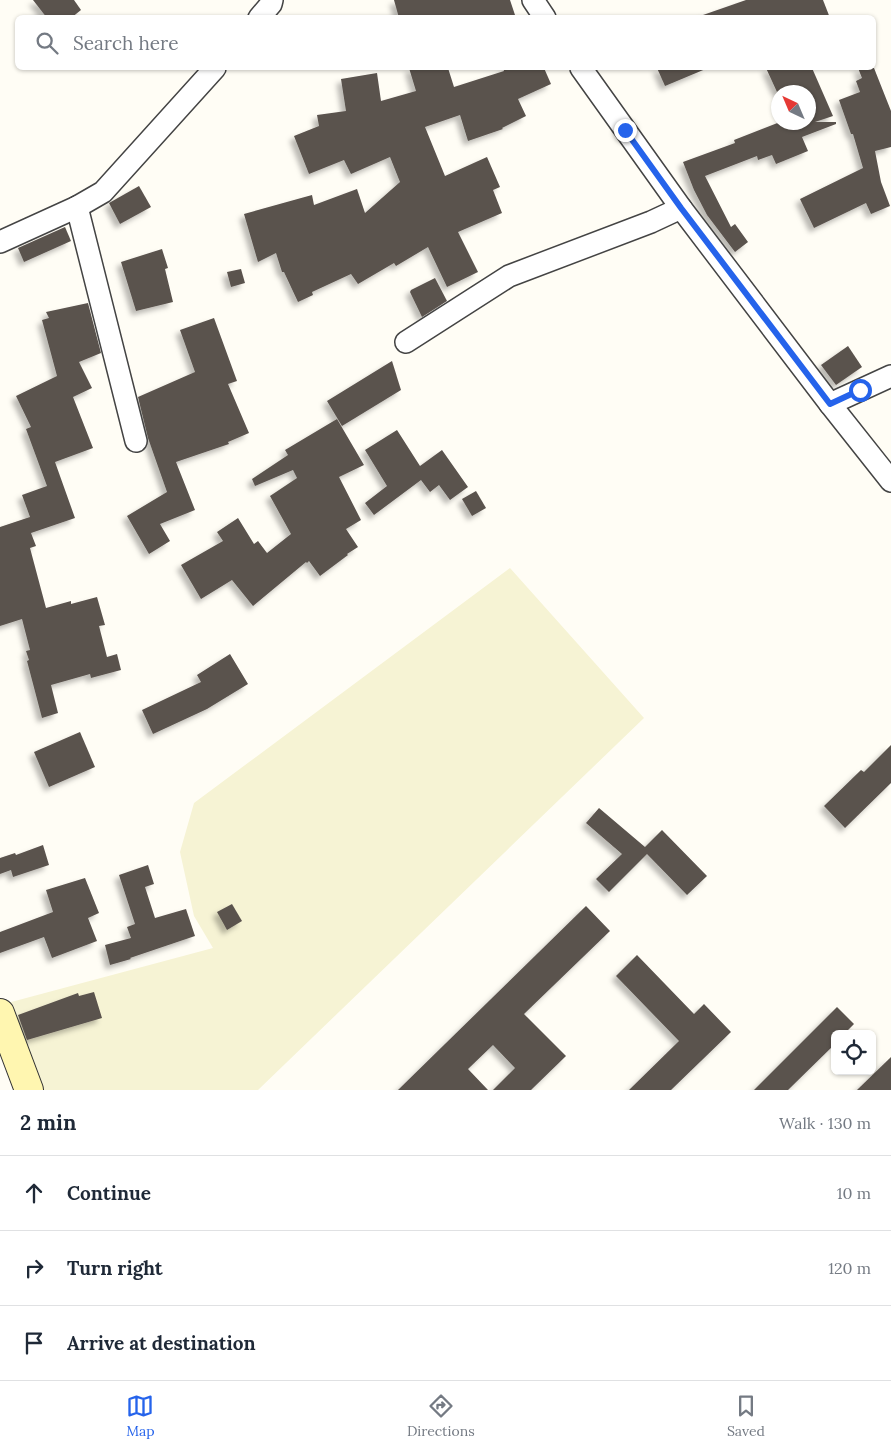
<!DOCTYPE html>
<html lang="en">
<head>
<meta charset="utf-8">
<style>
  :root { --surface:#fff; --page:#f6f6f7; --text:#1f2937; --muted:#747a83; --line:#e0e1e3; --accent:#2563eb }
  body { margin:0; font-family:Lora,serif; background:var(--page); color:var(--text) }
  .controls { position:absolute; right:15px; bottom:15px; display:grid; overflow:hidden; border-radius:8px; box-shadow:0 1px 4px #0004 }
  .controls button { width:45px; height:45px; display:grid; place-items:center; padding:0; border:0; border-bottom:1px solid var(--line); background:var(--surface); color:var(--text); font:25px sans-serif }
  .compass { position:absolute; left:771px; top:85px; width:45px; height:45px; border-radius:50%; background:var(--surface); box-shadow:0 1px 4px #0004; rotate:316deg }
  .stop { position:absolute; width:15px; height:15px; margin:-11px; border:4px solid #2563eb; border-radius:50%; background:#fff }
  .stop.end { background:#2563eb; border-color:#fff; box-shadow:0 1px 5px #0008 }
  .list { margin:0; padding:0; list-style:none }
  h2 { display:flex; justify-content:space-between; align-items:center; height:65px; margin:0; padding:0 20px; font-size:21px }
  h2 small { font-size:16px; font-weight:400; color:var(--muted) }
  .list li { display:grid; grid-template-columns:32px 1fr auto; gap:15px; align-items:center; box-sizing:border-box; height:75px; padding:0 20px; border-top:1px solid var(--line) }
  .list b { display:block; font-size:19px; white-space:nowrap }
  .list em { font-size:16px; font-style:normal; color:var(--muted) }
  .icon { flex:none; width:28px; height:28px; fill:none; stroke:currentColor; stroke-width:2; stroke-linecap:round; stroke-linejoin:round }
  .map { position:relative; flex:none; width:891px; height:1090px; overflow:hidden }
  .search { position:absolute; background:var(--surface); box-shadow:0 1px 4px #0004; left:15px; right:15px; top:15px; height:55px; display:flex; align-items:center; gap:12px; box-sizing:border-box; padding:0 18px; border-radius:8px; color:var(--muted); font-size:19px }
  .sheet { height:290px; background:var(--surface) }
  nav { display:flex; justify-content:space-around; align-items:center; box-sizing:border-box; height:70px; border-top:1px solid var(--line); background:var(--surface); font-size:14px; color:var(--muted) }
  nav a { display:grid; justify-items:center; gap:2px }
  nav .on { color:var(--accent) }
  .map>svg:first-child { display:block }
  .farmland { fill:#f6f3d4 }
  .building { fill:#5a524d; filter:url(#shadow) }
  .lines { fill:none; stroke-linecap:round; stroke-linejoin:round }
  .street-casing { stroke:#444; stroke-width:24 }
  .secondary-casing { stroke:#333; stroke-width:30 }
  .street { stroke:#fff; stroke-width:21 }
  .secondary { stroke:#fff6b0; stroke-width:28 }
  .route { stroke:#2563eb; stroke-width:6 }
</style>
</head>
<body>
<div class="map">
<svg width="891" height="1090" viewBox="0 0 891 1090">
  <defs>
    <filter id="shadow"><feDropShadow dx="-4.5" dy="4.5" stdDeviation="2.5" flood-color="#0004"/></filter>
  </defs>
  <rect width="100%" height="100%" fill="#fffdf5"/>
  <polygon class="farmland" points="510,568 644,718 258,1090 29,1090 0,1005 213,948 194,916 180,852 194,803"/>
  <g class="building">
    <polygon points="33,0 74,0 81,10 71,18 47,18"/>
    <polygon points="394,0 510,0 516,18 399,18"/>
    <polygon points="746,0 823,0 830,18 704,18 703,15"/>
    <polygon points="409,68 448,68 454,87 504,71 503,68 544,68 551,84 518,99 526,116 502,128 503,129 468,141 460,115 425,127 445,176 487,157 500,187 493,190 502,213 458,232 478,272 447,287 428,247 396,266 394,263 358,284 351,274 312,292 313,295 298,302 284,272 282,272 276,253 258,262 244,214 312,195 314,205 357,189 365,213 400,182 390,157 351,174 344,160 309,174 294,136 319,126 317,115 346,111 341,79 377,73 381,101 416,91"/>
    <polygon points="657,68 708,68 665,86"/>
    <polygon points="766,68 812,68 833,116 815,122 836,122 836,124 802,137 808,151 776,164 772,155 758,160 757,156 705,176 731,227 735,224 748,242 735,252 707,215 694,190 683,162 735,143 734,140 780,122 808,122 808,92 777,92"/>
    <polygon points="858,68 874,68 891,111 891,147 875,151 881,182 890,206 871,214 866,203 814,228 800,199 863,168 853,134 851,134 839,100 860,92 856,81 862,78"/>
    <polygon points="139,186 151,207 120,224 109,203"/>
    <polygon points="65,227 71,241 24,262 18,248"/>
    <polygon points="162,249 168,268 165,269 173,302 136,311 121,262"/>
    <polygon points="241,269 245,283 231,287 227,272"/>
    <polygon points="435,278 447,301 422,317 410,292 411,290"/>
    <polygon points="88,303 101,353 79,362 92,388 73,397 93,448 55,462 75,518 31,533 36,546 30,548 46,608 71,601 71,604 97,597 105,625 99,626 107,657 117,654 121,670 91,678 90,674 51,685 58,713 42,718 27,661 29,660 26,651 30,650 22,619 0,626 0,527 30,517 22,495 47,486 26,429 31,427 16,396 57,376 42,320 49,318 46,312"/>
    <polygon points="214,318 237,381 228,384 249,433 228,442 229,444 176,462 195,510 160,524 170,541 149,554 127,516 167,492 148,438 138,397 195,372 180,330"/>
    <polygon points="848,346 862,367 836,385 821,365"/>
    <polygon points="392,361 401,390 342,426 327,401"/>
    <polygon points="337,419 364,465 339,477 361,520 346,529 358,547 347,554 348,555 320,576 309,561 307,563 306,562 253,606 232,580 201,599 181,565 223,541 217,532 238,518 254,544 258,541 267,553 291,534 270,496 297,478 293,470 255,486 252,479 288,455 285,450"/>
    <polygon points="397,430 420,466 442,450 468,487 450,500 439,485 430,492 421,480 374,515 365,503 387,486 365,450"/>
    <polygon points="476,491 486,508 472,516 462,499"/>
    <polygon points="230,654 248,684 207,709 153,734 142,710 201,682 197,675"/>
    <polygon points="80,732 95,767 49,787 34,752"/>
    <polygon points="891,745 891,783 845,828 824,806 861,770 864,772"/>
    <polygon points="599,808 645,847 662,830 707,876 687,895 647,854 609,892 596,879 622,854 586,823"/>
    <polygon points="43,845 49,865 13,877 11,870 0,874 0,858 15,853 16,855"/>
    <polygon points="148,865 154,884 145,887 155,918 186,909 195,936 130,958 131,959 110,965 105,945 131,938 127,927 135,924 119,875"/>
    <polygon points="85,878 99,913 88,918 97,941 52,958 44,937 0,953 0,932 53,912 46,890"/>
    <polygon points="232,904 242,921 227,930 217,912"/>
    <polygon points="586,906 610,931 524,1014 566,1056 531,1090 493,1090 515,1068 493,1045 468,1069 488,1090 398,1090"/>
    <polygon points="637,955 694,1014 704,1004 731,1032 671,1090 629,1090 679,1041 616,976"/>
    <polygon points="94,992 102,1018 27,1040 18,1015 78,993 79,996"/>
    <polygon points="837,1007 854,1024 844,1034 835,1034 835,1044 788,1090 754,1090"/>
    <polygon points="891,1057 891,1090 857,1090"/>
  </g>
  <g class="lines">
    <defs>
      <g id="street">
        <polyline points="533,0 545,18"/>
        <polyline points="259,18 271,4 272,0"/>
        <polyline points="581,68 681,208 830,404 891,481"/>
        <polyline points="77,207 136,441"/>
        <polyline points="0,242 77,207 103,192 215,68"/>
        <polyline points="406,342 509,276 651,222 681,208"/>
        <polyline points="830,404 891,376"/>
      </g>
      <polyline id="secondary" points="0,1013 29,1090"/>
    </defs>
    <use href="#street" class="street-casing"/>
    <use href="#secondary" class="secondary-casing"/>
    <use href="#street" class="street"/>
    <use href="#secondary" class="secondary"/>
  </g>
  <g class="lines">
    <polyline class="route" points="625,130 681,208 830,404 860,390"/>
  </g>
</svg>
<div class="controls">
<button><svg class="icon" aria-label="locate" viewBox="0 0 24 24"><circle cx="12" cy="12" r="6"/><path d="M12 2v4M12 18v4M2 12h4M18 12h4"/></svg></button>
</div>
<svg class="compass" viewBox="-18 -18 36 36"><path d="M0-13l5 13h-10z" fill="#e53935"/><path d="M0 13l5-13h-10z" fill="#747a83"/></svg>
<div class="stop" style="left:860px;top:390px"></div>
<div class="stop end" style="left:625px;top:130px"></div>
<div class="search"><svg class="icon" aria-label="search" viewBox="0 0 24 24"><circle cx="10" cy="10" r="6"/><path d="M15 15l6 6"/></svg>Search here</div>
</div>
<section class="sheet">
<h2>2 min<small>Walk · 130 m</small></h2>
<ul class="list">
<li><svg class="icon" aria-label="ahead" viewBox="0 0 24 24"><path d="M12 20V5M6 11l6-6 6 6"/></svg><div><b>Continue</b></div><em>10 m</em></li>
<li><svg class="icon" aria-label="right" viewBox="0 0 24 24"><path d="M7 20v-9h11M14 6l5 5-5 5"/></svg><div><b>Turn right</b></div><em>120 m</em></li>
<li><svg class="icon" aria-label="arrive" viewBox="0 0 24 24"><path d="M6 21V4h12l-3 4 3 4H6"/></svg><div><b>Arrive at destination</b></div></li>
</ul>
</section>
<nav>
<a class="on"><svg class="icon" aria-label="map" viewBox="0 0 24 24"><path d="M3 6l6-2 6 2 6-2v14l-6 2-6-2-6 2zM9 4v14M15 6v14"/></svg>Map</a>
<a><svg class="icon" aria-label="directions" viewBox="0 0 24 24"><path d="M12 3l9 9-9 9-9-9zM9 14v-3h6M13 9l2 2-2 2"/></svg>Directions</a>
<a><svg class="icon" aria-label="saved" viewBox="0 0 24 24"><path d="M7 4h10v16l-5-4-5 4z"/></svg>Saved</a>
</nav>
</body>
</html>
